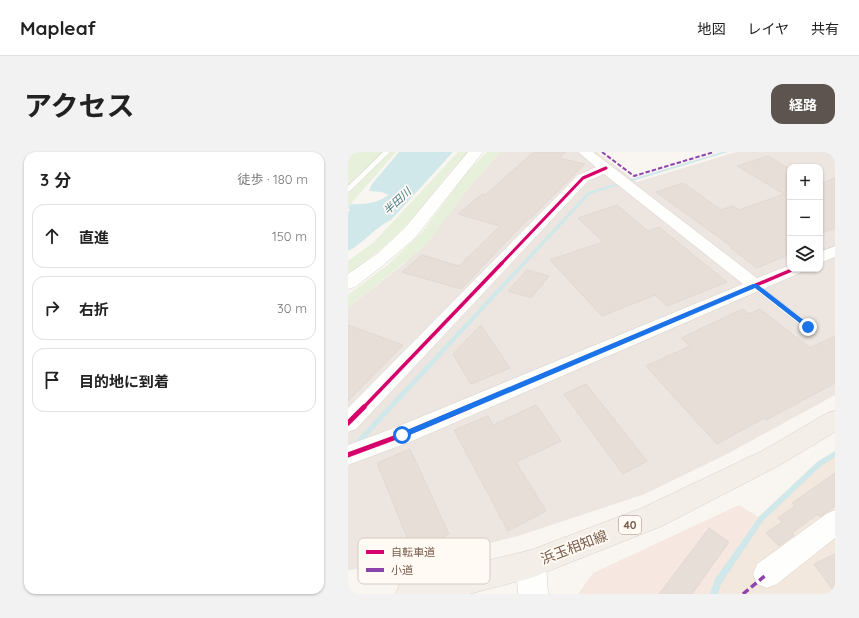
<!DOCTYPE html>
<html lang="ja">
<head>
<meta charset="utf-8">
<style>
  :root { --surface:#fff; --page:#f2f2f2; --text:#222; --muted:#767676; --line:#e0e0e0; --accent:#5d544f }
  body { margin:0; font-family:Quicksand,"Noto Sans JP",sans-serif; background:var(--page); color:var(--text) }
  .controls { position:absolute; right:12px; top:12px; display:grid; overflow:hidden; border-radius:8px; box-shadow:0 1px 3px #0004 }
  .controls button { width:36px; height:36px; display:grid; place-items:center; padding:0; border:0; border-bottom:1px solid var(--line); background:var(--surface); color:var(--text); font:20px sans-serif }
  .stop { position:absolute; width:12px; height:12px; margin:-9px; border:3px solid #1a73e8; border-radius:50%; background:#fff }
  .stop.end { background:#1a73e8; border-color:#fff; box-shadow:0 1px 4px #0008 }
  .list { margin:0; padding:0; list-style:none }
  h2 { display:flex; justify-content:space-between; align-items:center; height:52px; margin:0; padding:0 16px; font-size:17px }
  h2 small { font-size:13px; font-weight:400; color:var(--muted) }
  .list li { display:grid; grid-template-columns:26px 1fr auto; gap:12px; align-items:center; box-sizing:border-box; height:64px; margin:0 8px 8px; padding:0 8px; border:1px solid var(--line); border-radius:12px }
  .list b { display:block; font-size:15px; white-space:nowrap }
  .list em { font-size:13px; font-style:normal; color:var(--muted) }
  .icon { flex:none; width:22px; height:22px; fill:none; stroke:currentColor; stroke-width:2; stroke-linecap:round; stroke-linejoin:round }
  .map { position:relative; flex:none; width:487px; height:442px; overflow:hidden; border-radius:12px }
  header { display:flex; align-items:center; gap:24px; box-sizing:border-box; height:56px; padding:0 20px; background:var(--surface); border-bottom:1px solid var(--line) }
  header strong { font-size:19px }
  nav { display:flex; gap:22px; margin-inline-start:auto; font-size:14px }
  .intro { display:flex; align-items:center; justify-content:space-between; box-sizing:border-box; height:96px; padding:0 24px }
  h1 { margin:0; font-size:28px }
  .button { padding:10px 18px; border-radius:12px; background:var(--accent); color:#fff; font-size:14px; font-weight:700 }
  main { display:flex; gap:24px; padding:0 24px }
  aside { flex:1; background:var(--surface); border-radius:12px; box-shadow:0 1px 3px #0004 }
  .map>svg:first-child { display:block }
  .residential { fill:#f2e8de }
  .commercial { fill:#f6e8e1 }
  .industrial { fill:#ede5e0; fill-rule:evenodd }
  .green { fill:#e7f0db }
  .water { fill:#d0e8ea }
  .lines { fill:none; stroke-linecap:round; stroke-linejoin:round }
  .stream { fill:#d0e8ea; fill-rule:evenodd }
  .building { fill:#e6ded7; stroke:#e2d8d2 }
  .service-casing { stroke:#d7d1cb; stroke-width:1 }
  .minor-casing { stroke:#d7d1cb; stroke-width:1 }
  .tertiary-casing { stroke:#d7d1cb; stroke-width:1 }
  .primary-casing { stroke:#dad1cc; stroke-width:1 }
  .service { fill:#fefefd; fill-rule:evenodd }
  .minor { fill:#fefefd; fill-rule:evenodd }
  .tertiary { fill:#fefefd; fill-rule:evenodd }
  .primary { fill:#f3eee8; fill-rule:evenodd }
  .quiet-far1 { stroke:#8e44ad; stroke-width:2; stroke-dasharray:4.5 2; stroke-linecap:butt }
  .quiet { stroke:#8e44ad; stroke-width:3.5; stroke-dasharray:7 3.5; stroke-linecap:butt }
  .cycleway-far2-casing { stroke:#fffaf3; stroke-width:5 }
  .cycleway-far1-casing { stroke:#fffaf3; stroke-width:6 }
  .cycleway-casing { stroke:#fffaf3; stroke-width:8 }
  .cycleway-far2 { stroke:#d6006c; stroke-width:3 }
  .cycleway-far1 { stroke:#d6006c; stroke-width:3.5 }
  .cycleway { stroke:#d6006c; stroke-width:5 }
  .route { fill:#1a73e8 }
  .labels { text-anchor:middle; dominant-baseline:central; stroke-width:3.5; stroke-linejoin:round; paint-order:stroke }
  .far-water-label { font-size:11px; font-style:italic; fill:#437c86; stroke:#fffaf3 }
  .shield { fill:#fffaf3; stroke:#a28b7f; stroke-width:1 }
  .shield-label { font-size:11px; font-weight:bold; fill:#7a5c4d }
  .near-street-label { font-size:14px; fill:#7a5c4d; stroke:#fffaf3 }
  .key { fill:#fffaf3; stroke:#d7cbc1; stroke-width:1 }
  .key-label { font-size:11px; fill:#7a5c4d }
</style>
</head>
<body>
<header>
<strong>Mapleaf</strong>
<nav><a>地図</a><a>レイヤ</a><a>共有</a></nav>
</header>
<div class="intro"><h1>アクセス</h1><a class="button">経路</a></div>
<main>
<aside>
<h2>3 分<small>徒歩 · 180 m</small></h2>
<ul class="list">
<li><svg class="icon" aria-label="ahead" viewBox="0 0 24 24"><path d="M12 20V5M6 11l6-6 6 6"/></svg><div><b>直進</b></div><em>150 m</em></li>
<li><svg class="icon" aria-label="right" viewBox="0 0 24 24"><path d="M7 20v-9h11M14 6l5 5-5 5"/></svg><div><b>右折</b></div><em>30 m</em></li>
<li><svg class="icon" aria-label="arrive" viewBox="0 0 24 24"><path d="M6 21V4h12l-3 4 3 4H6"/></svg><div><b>目的地に到着</b></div></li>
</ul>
</aside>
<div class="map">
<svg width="487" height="442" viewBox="0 0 487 442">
  <rect width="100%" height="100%" fill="#f9f5f0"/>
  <polygon class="residential" points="487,303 487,442 361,442 410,365 460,319"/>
  <polygon class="commercial" points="391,353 410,365 361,442 230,442 245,421"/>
  <path class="industrial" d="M152,0H249L289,30L388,0H487V243L381,301L297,342L170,384L60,411L0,418V156L57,111ZM442,15H472V117H442Z"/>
  <g class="green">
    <polygon points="0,0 48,0 0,55"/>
    <path d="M110,0H120C98,22 81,47 61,70C43,90 21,107 0,122V109L26,90Z"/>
    <polygon points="139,0 152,0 122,35 78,93 0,156 0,143 42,111 75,79 119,20"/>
  </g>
  <path class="water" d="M51,0H105L43,68C27,75 16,91 0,99V60L2,58L0,55L3,52C18,53 28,51 41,43L34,40L21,39L24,32Z"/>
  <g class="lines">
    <g class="stream">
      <polygon points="374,0 380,0 242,42 2,303 0,304 0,297 240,40"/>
      <polygon points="487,299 487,305 473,314 415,369 373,432 370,442 362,442 367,427 411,365 469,310"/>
    </g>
  </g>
  <g class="building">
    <polygon points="186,0 218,0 211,6 237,12 182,67 181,66 113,137 54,120 74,103 111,114 152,74 110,62 134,42 137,43"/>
    <polygon points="420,4 442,17 442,102 409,116 383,96 384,95 308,40 335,31 373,58 384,54 391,58 436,42 389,14"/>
    <polygon points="487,26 487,76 472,82 472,32"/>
    <polygon points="269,53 300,79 311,75 379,130 319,154 307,143 254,164 202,108 255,90 230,66"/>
    <polygon points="179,118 201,124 183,146 160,139"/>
    <polygon points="395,157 401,162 412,157 462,196 487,184 487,231 418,268 416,266 369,292 298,214 342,194 333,186"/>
    <polygon points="0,173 55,193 0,249"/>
    <polygon points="133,173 162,216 123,232 105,202"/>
    <polygon points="238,232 299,309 275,322 216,242"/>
    <polygon points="188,253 213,289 168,310 198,359 160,379 106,278 140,264 145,273"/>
    <polygon points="62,297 101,382 65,400 29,311"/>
    <polygon points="487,321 487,354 472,365 470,362 444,381 446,383 431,394 418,381 434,370 430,366 447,354 444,351"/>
    <polygon points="361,376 381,390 344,442 311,442"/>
    <polygon points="487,402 487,441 466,412"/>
  </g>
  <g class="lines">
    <defs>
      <g id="service">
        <polygon points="35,0 42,0 2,39 0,40 0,34"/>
        <polygon points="407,130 463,173 465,175 463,177 457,177 404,135 403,133 404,131"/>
      </g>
      <g id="minor">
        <polygon points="230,0 245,0 409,126 442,113 442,117 455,117 452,121 62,290 0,313 0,293 46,276 395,132 256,22 240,29 8,277 0,280 0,256 230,23 248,15"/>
        <polygon points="487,94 487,105 472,111 472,100"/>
        <polygon points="487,358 487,386 429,432 419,436 409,432 405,422 409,412 478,362"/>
      </g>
      <g id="tertiary">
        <polygon points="120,0 135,0 67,86 33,115 7,135 0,137 0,122 30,101 55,78"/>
        <polygon points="183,398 193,402 198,412 200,442 170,442 168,412 173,402"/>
      </g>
      <polygon id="primary" points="487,259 487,280 432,313 314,374 183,426 121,442 48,442 52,431 63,427 183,398 294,356 414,299 479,261"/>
    </defs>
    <use href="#service" class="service-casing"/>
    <use href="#minor" class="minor-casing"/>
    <use href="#tertiary" class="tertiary-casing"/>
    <use href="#primary" class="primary-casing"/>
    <use href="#service" class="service"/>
    <use href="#minor" class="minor"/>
    <use href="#tertiary" class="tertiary"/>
    <use href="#primary" class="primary"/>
    <polyline class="quiet-far1" points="254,0 286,24 366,0"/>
    <polyline class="quiet" points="395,442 419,422"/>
    <defs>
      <polyline id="cycleway-far2" points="153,112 235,26 258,16"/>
      <g id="cycleway-far1">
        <polyline points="15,256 154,111"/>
        <polyline points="118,256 446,117"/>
      </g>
      <g id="cycleway">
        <polyline points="0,271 16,255"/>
        <polyline points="0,303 54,283 121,255"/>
      </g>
    </defs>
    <use href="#cycleway-far2" class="cycleway-far2-casing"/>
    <use href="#cycleway-far1" class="cycleway-far1-casing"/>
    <use href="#cycleway" class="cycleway-casing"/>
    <use href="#cycleway-far2" class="cycleway-far2"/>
    <use href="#cycleway-far1" class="cycleway-far1"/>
    <use href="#cycleway" class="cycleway"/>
  </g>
  <polygon class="route" points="405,132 409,132 462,173 462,176 458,176 407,136 57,285 52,285 51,283 52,281"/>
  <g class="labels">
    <g class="far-water-label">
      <text transform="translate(49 49) rotate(-43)">半田川</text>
    </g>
    <rect class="shield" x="271" y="364" width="22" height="18" rx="3"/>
    <g class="shield-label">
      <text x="282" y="373">40</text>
    </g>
    <g class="near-street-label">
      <text transform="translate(226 395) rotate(-21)">浜玉相知線</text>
    </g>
  </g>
  <rect x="10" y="386" width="132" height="46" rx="6" class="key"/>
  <rect x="18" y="398" width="18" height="4" fill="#d6006c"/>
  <rect x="18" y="416" width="18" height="4" fill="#8e44ad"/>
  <g class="key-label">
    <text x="43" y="404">自転車道</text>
    <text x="43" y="422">小道</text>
  </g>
</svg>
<div class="controls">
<button>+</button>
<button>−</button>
<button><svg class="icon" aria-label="layers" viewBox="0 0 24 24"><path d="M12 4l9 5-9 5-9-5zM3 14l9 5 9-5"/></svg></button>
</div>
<div class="stop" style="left:54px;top:283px"></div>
<div class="stop end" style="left:460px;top:175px"></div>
</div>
</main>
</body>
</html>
